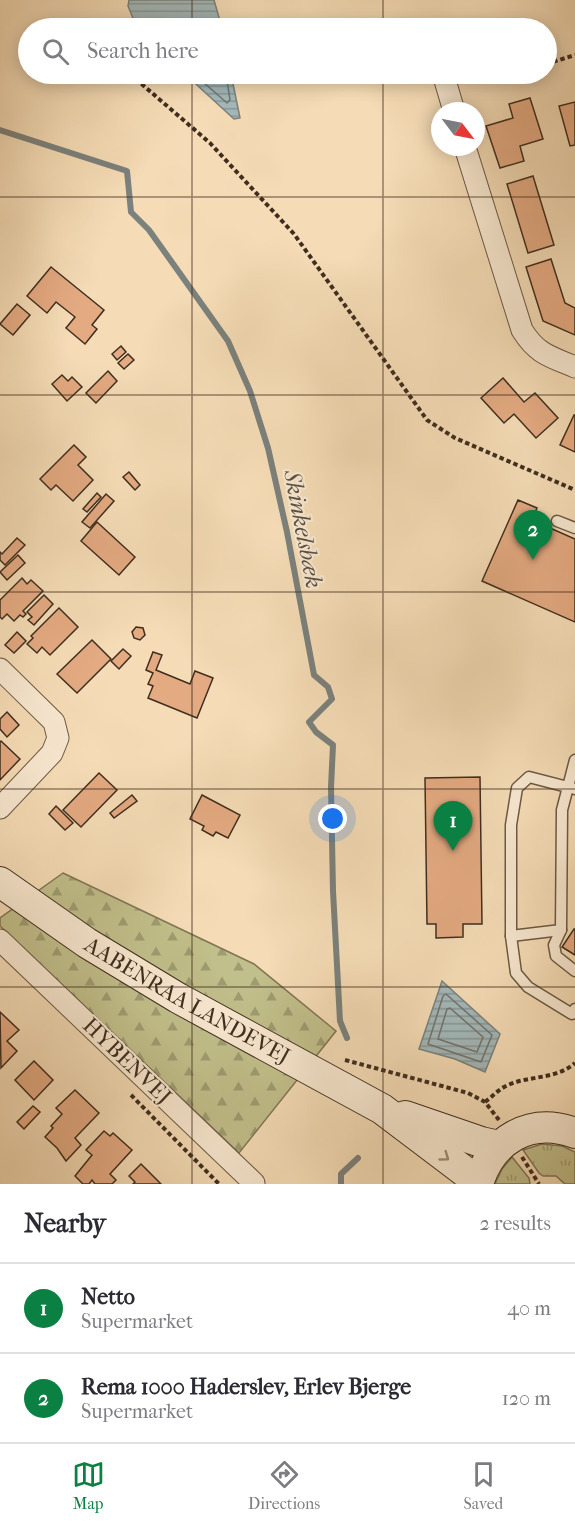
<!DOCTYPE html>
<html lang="en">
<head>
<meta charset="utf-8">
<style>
  :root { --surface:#fff; --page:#f2f2f3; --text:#2b2b33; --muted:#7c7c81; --line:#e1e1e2; --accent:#0b8043 }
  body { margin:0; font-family:"IM FELL French Canon",serif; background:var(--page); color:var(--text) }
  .compass { position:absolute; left:431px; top:102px; width:54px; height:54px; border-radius:50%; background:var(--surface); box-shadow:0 3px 15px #0003; rotate:122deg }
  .you { position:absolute; left:333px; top:819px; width:21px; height:21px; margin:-15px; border:4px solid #fff; border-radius:50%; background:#1a73e8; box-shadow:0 0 0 9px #1a73e833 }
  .badge { display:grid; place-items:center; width:39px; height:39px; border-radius:50%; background:var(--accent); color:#fff; font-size:20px; font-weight:700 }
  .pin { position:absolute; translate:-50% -50px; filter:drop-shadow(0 2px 3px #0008) }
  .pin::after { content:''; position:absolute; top:32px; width:21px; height:18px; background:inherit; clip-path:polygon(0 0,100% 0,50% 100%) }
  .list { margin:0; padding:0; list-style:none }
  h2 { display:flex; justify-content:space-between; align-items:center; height:78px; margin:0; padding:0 24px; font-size:26px }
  h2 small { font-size:20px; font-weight:400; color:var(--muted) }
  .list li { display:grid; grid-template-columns:39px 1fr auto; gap:18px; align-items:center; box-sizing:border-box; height:90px; padding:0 24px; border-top:2px solid var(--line) }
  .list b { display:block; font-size:22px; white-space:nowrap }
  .list p { margin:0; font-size:20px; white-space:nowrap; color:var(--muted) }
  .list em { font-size:20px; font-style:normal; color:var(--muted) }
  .icon { flex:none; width:33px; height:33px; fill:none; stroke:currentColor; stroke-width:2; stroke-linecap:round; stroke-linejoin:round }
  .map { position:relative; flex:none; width:575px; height:1184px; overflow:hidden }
  .search { position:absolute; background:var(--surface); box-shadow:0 3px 15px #0003; left:18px; right:18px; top:18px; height:66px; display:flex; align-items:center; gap:15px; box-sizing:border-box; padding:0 21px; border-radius:33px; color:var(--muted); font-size:22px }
  .sheet { height:258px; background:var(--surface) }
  nav { display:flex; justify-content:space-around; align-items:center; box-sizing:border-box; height:84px; border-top:2px solid var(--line); background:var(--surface); font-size:16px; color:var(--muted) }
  nav a { display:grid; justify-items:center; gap:3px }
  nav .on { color:var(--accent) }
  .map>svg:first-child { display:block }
  .grass { fill:url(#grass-tufts); stroke:#807655; stroke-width:1.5 }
  .forest { fill:url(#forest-firs); stroke:#807655; stroke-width:1.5 }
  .water { fill:url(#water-rules); stroke:#7b817c; stroke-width:1.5 }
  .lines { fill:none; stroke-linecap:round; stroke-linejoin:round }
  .shore { stroke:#71736c; stroke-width:1.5 }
  .stream { stroke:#7b817c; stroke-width:6 }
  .building { fill:#e4aa82; stroke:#3f2e1f; stroke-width:1.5 }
  .lane-casing { stroke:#6c5a45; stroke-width:13 }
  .street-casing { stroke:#6c5a45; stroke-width:23 }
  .secondary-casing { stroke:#3f2e1f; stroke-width:32 }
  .path { stroke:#3f2e1f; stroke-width:4; stroke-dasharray:4.5 3; stroke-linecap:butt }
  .lane { stroke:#f8e8d0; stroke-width:10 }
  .street { stroke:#f8e8d0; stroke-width:21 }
  .secondary { stroke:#f8e8d0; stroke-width:30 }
  .oneway { stroke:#9c8b78 }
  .grid { fill:none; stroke:#3f2e1f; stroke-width:1.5; stroke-opacity:0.55 }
  .labels { text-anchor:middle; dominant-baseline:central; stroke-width:4.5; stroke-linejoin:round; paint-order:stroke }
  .street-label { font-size:22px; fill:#3f2e1f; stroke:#f8e8d0 }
  .water-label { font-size:24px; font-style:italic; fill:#585046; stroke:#f8e8d0 }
</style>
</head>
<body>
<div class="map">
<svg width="575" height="1184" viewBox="0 0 575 1184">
  <defs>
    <pattern id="grass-tufts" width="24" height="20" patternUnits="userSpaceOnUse" patternTransform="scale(1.5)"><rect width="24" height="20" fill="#c1bf8b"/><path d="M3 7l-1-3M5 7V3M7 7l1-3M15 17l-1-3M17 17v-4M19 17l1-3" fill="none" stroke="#9e9c71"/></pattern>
    <pattern id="forest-firs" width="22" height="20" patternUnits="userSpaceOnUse" patternTransform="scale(1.5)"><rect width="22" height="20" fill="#c1bf8b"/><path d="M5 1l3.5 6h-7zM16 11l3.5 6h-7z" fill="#9e9c71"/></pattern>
    <pattern id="water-rules" width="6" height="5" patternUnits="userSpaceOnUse" patternTransform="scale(1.5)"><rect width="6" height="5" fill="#a3b8ba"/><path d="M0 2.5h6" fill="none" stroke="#869697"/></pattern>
  </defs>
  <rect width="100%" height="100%" fill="#f5dcb6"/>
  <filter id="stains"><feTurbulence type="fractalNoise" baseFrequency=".00333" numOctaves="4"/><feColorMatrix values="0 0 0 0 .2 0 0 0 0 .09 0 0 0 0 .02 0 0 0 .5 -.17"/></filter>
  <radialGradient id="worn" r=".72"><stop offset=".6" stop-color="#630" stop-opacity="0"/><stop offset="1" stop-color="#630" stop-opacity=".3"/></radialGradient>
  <g class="grass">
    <polygon points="542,1144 562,1146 575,1152 575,1184 565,1184 556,1176 543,1176 539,1173 523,1150"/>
    <polygon points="512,1157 529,1178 530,1184 495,1184 502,1169"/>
  </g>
  <polygon class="forest" points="63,873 254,964 336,1031 239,1153 0,926 0,918"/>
  <g class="water">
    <polygon points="129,0 214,0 222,28 137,28 128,6"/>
    <polygon points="185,74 231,74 240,118 234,119"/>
    <polygon points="442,981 500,1034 485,1072 455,1059 419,1049"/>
  </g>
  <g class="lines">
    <g class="shore">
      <polyline points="194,74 227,103 230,100 226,74"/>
      <polygon points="446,994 492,1035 481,1062 428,1044 443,996"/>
      <polygon points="450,1008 483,1037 477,1052 438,1039 447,1009"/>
    </g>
    <g class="stream">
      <polyline points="0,130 127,171 131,212 149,230 228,341 250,391 268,448 287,532 314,675 328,687 332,699 309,722 316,732 333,745 331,787 333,891 340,1021 347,1038"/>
      <polyline points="341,1184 341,1174 358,1158"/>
    </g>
  </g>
  <g class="building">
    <polygon points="530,98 543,139 520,146 524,161 500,168 486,126 513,118 509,104"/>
    <polygon points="575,102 575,145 570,146 559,106"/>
    <polygon points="533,176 554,245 528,253 507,184"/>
    <polygon points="551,259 565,303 575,308 575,335 543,321 526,267"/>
    <polygon points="51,267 104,310 92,325 97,329 85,344 66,328 75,317 56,302 47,313 27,296"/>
    <polygon points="17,304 30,315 13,335 0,324"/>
    <polygon points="121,346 126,352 117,360 112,354"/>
    <polygon points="128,354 134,360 124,369 118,363"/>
    <polygon points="108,371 117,381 96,403 86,393"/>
    <polygon points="62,375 68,381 72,377 82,387 67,401 52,384"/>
    <polygon points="503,378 524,402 535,393 558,418 536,438 514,414 504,423 481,398"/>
    <polygon points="574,415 575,415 575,452 560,445"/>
    <polygon points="74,445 86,457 78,465 93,480 73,501 56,485 51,490 40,479"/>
    <polygon points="129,472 140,485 135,490 123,477"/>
    <polygon points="97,493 101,497 87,512 83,509"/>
    <polygon points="106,494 114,501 90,528 82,522"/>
    <polygon points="518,500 537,508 532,520 575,539 575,622 482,581"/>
    <polygon points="97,522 135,557 119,575 81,541"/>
    <polygon points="17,538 25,545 5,565 0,560 0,552 2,554"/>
    <polygon points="18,555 25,563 7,580 0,572"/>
    <polygon points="22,578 27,584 31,580 43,591 23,611 26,614 23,617 20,615 14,621 7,614 2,619 0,617 0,600"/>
    <polygon points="44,595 53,604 34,625 28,620 32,617 27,612"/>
    <polygon points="59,608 78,627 50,655 42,647 37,653 27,644 33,638 31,636"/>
    <polygon points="136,627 143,628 145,635 140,640 134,638 132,632"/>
    <polygon points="17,632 26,641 14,653 5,645"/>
    <polygon points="92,640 111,659 77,693 57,674"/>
    <polygon points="123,649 131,656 119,669 111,661"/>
    <polygon points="153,652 162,655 156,670 190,684 195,671 213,678 197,718 148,698 153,686 148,684 153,673 146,670"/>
    <polygon points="7,712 19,725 7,737 0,729 0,719"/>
    <polygon points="1,741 20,759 0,780 0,742"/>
    <polygon points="99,773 117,790 81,827 63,810"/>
    <polygon points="480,777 482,924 463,924 463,937 436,938 436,924 427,924 425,778"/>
    <polygon points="132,795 137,801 114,818 110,813"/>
    <polygon points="202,795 240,815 228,838 216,832 213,836 202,830 204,826 190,819"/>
    <polygon points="56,806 73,823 65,830 49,814"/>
    <polygon points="574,929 575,929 575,955 562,947"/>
    <polygon points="0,1012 19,1030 7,1041 17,1051 1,1068"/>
    <polygon points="34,1061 53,1080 34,1100 15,1080"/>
    <polygon points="75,1090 99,1113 75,1138 81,1145 66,1161 57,1148 45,1137 53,1128 51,1126 62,1114 56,1108"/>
    <polygon points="33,1106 40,1112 24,1129 17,1122"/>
    <polygon points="104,1131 110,1136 113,1133 132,1150 110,1174 116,1180 112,1184 95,1184 92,1180 89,1184 83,1184 75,1176 92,1155 86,1150"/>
    <polygon points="141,1164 161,1184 133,1184 135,1182 129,1176"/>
  </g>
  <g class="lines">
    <defs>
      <g id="lane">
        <polyline points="557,521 575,528"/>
        <polyline points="575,760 562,810 561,930 511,936 511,825 517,788 529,777 575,789"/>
        <polyline points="561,930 554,945 556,956 575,971"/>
        <polyline points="511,936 516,973 528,987 572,1014 575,1009"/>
      </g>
      <g id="street">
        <polyline points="453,74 444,77 454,111"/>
        <path d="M465,147L522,330C537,354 549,356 575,367"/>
        <polyline points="0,669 54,722 58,738 52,753 0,808"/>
        <polyline points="0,940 254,1183"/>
      </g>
      <g id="secondary">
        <path id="s1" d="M0,882L87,943L178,998L382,1109L464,1171L478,1184"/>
        <polyline points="405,1116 481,1142 499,1146"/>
        <path d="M478,1184C491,1140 530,1116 575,1133"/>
      </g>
    </defs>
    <use href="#lane" class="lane-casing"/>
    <use href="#street" class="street-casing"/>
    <use href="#secondary" class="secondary-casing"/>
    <g class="path">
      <polyline points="546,64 575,55"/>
      <polyline points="130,74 210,143 294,234 427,420 455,438 575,490"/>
      <polyline points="473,74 489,81 514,74"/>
      <polyline points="345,1060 468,1093 485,1102 499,1120"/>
      <polyline points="131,1095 219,1184"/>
      <path d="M485,1102C493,1096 499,1089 508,1085C531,1075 555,1080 575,1063"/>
      <polyline points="522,1157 539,1184"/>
    </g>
    <use href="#lane" class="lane"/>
    <use href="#street" class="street"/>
    <use href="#secondary" class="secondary"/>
  </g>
  <defs><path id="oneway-chevron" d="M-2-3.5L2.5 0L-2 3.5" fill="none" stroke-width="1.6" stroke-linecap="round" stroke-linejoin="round" transform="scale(1.5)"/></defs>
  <use class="oneway" href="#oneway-chevron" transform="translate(445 1157) rotate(36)"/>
  <path class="grid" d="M192,0V28M383,0V28M192,74V1184M383,74V1184M0,197H575M0,395H575M0,592H575M0,789H575M0,987H575"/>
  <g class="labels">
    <g class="street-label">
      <text stroke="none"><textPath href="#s1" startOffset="222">AABENRAA LANDEVEJ</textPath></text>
      <text transform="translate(127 1061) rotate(44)">HYBENVEJ</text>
    </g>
    <g class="water-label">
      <text transform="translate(303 529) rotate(79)">Skinkelsbæk</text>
    </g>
  </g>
  <rect width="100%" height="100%" filter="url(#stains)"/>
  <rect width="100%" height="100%" fill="url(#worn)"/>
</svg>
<svg class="compass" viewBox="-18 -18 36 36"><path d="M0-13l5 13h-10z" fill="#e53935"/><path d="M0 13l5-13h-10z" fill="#7c7c81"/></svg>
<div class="you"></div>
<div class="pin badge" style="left:453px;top:851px">1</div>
<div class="pin badge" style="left:533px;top:560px">2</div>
<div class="search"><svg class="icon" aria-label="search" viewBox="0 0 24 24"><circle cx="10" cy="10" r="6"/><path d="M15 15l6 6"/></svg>Search here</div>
</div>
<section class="sheet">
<h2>Nearby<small>2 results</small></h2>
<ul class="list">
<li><span class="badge">1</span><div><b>Netto</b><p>Supermarket</p></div><em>40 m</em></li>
<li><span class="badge">2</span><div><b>Rema 1000 Haderslev, Erlev Bjerge</b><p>Supermarket</p></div><em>120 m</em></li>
</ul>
</section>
<nav>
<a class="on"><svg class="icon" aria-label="map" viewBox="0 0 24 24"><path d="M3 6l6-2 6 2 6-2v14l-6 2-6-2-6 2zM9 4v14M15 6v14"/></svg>Map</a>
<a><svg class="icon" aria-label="directions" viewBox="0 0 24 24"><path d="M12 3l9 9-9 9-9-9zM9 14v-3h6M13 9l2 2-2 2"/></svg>Directions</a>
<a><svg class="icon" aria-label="saved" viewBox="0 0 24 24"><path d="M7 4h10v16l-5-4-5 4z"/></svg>Saved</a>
</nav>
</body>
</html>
